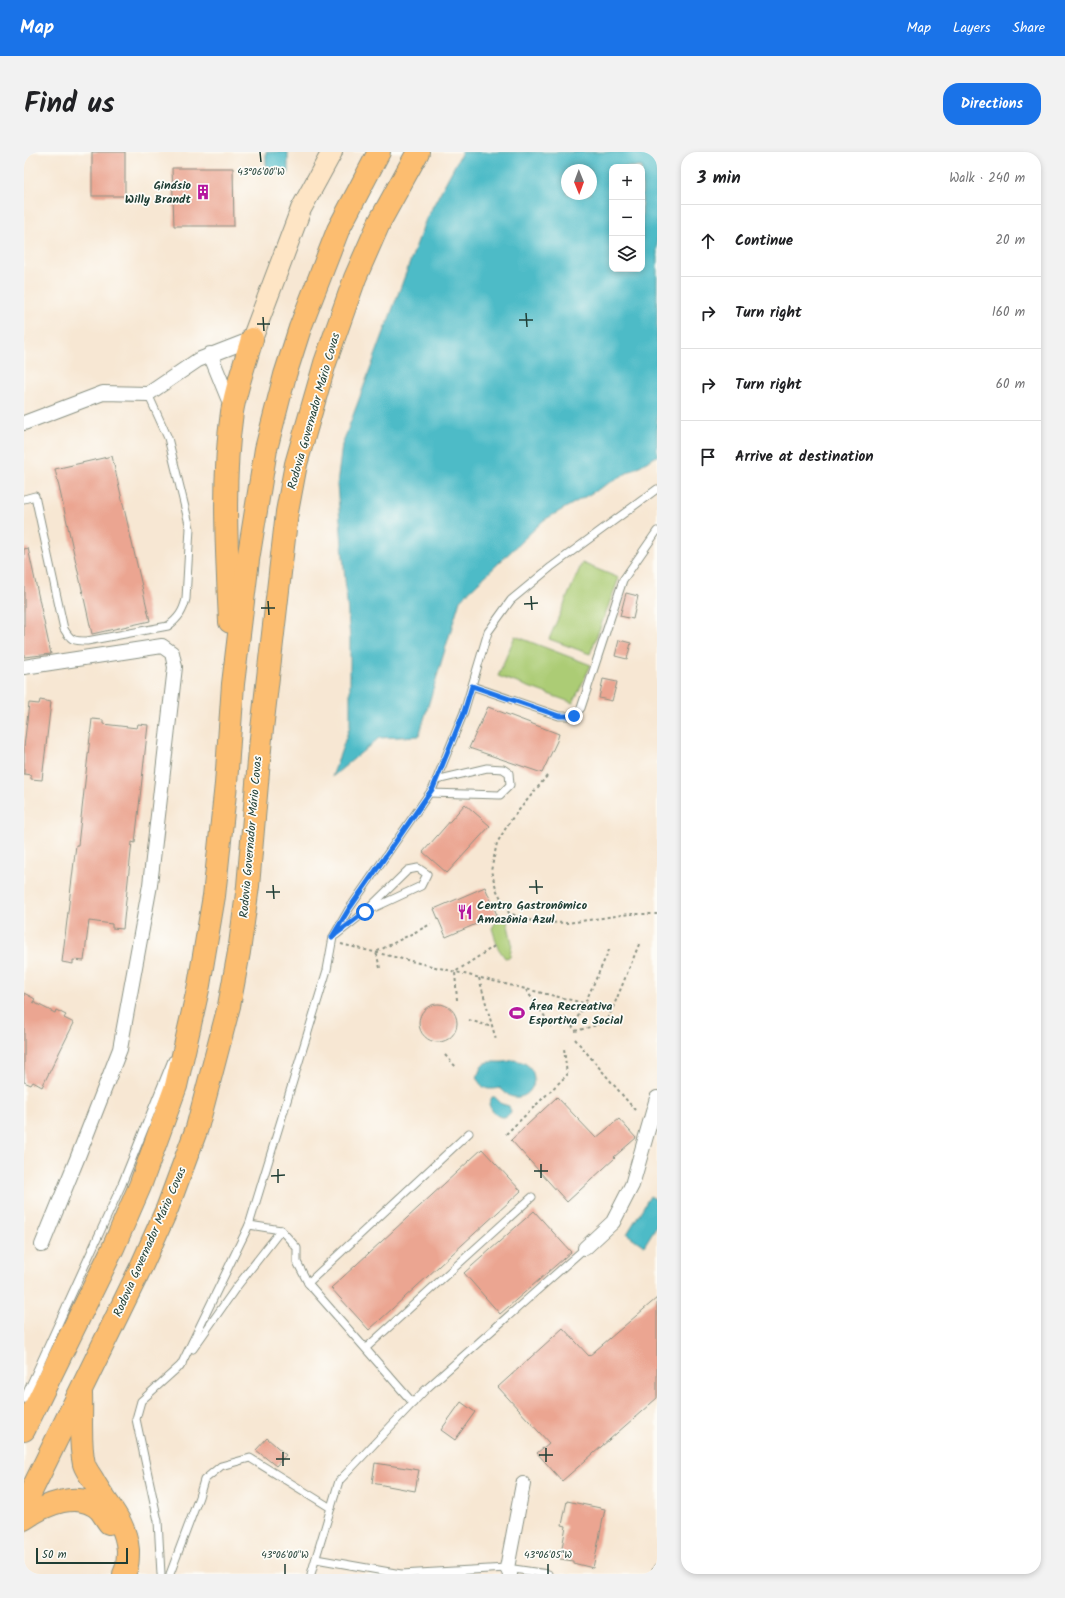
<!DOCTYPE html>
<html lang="en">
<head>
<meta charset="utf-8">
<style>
  :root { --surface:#fff; --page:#f2f2f2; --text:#202124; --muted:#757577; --line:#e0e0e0; --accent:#1a73e8 }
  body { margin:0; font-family:Kalam,sans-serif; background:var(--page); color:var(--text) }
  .controls { position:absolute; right:12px; top:12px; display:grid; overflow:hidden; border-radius:8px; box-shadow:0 2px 6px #0003 }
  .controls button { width:36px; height:36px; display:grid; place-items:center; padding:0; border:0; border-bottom:1px solid var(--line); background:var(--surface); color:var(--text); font:20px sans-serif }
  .compass { position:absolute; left:537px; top:12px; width:36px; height:36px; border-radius:50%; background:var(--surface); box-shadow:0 2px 6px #0003; rotate:179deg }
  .scale { position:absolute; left:12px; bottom:10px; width:92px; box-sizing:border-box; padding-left:4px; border:2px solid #1f3d34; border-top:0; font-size:11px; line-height:14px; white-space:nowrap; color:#1f3d34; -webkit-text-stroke:3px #fdfcf7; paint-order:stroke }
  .stop { position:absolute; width:12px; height:12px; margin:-9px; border:3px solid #1a73e8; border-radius:50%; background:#fff }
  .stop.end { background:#1a73e8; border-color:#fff; box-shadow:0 1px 4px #0008 }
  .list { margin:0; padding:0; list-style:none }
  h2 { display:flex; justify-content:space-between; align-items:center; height:52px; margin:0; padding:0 16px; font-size:17px }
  h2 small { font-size:13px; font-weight:400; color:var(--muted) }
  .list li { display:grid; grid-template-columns:26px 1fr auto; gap:12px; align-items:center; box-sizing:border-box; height:72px; padding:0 16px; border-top:1px solid var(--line) }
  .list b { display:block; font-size:15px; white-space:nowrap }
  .list em { font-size:13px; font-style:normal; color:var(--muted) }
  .icon { flex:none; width:22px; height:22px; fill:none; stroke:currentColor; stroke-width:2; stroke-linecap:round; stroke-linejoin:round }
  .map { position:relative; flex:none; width:633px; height:1422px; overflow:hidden; border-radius:16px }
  header { display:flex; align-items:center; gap:24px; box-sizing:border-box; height:56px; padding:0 20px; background:var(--accent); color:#fff }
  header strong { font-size:19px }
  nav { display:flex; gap:22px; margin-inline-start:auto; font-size:14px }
  .intro { display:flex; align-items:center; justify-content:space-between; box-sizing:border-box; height:96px; padding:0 24px }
  h1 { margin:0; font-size:28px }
  .button { padding:10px 18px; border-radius:16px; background:var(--accent); color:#fff; font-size:14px; font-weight:700 }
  main { display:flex; gap:24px; padding:0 24px }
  aside { flex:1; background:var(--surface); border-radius:16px; box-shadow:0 2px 6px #0003 }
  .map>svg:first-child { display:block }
  .green { fill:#accc74; stroke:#668454 }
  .water { fill:#4ebbc7; stroke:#367c7e; fill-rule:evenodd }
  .building { fill:#eba591 }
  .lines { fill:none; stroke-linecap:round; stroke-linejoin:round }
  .service-casing { stroke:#8b9284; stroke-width:9 }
  .minor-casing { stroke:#8b9284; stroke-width:16 }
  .secondary-casing { stroke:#8b9284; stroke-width:22 }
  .motorway-casing { stroke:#8b9284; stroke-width:24 }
  .path { stroke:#8b9284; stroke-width:2; stroke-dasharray:3 3; stroke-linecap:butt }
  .service { stroke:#fff; stroke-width:7 }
  .minor { stroke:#fff; stroke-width:14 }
  .secondary { stroke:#fee5c5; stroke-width:20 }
  .motorway { stroke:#fcbd6f; stroke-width:22 }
  .route { stroke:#1a73e8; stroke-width:5 }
  .ticks { fill:none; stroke:#1f3d34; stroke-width:1.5 }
  .labels { text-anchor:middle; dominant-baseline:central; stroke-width:3.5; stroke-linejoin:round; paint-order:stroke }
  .poi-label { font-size:12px; font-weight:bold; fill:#1f3d34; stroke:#fdfcf7; text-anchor:start }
  .street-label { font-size:12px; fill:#1f3d34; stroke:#fdfcf7 }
  .ticks-label { font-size:10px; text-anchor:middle; fill:#1f3d34; stroke:#fdfcf7; stroke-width:3.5; stroke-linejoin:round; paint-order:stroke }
</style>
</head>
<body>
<header>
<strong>Map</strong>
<nav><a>Map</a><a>Layers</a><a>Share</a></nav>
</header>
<div class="intro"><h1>Find us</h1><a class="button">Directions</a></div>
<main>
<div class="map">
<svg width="633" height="1422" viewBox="0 0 633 1422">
  <rect width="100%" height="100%" fill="#fdfcf7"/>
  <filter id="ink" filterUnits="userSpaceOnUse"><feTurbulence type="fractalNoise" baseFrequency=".025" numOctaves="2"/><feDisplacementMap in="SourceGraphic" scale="8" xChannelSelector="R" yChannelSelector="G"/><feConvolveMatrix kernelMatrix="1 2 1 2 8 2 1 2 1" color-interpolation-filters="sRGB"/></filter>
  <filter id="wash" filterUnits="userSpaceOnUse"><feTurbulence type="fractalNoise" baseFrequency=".012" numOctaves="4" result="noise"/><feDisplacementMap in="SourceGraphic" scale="16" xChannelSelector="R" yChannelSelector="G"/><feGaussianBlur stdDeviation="0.9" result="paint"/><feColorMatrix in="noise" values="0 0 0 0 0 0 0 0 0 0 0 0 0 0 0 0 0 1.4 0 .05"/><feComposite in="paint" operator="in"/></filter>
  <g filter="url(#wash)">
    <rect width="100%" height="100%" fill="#f7e7d3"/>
    <g class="green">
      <polygon points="558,411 595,426 566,502 525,487"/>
      <polygon points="491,484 567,513 549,551 474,524"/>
      <polygon points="478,768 483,769 488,791 486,805 481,806 474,796 468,776 472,770"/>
    </g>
    <g class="water">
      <rect x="242" y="0" width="22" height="21"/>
      <path d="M438,0H633V304L520,368L436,448L395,584L355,586L308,625L326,574V486L313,333L318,293L402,67ZM588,15H618V117H588ZM543,18H567V42H543Z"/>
      <path d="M489,908C523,911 511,953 486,944C483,942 479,939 476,936C463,938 460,938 453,927C459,900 470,915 489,908Z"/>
      <path d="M468,945H471L478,952L485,954L487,960C479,971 468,962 465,952Z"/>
      <polygon points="626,1044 633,1048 633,1073 620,1094 603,1082"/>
    </g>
    <g id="blocks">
      <g class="building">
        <rect x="68" y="0" width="33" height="44"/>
        <polygon points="148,16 209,16 210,74 150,74"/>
        <polygon points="88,304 126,469 68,482 31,317"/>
        <polygon points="4,396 27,502 0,505 0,397"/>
        <polygon points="602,441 614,444 609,467 596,464"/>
        <polygon points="595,488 607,491 603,507 591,504"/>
        <polygon points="579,527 593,530 588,549 575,546"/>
        <polygon points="16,548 27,550 18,628 7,627 7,623 0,622 0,595 5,551 15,552"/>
        <polygon points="464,555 535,582 533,589 518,621 445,596"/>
        <polygon points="68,567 79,568 79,572 113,576 114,572 124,573 111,691 108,690 99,777 88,776 88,772 65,769 60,809 49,808 49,812 38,810 52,693 54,693"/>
        <polygon points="441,652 466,674 423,721 399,700"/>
        <polygon points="461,735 473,763 422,785 410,757"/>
        <polygon points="0,841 11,847 9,850 31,861 32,858 42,863 40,866 50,871 18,935 9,930 7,933 0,930"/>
        <circle cx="414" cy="871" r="19"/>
        <polygon points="533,945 572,986 595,967 612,986 590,1005 591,1006 543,1050 487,988"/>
        <polygon points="458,997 497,1039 345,1178 307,1136"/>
        <polygon points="510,1059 547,1100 476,1162 440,1121"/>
        <polygon points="633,1146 633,1246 538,1329 513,1301 525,1291 474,1235 539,1176 565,1204"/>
        <polygon points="437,1250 451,1260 431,1288 417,1278"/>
        <polygon points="243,1286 262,1303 252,1314 232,1298"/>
        <polygon points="351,1311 395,1318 391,1339 348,1331"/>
        <polygon points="543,1349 581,1357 569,1416 549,1411 549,1409 536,1407 542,1374 538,1373"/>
      </g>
    </g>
  </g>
  <g filter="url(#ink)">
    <use href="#blocks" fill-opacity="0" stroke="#8b9284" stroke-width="1"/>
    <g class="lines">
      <defs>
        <g id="service">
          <path d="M0,347L11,344L40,477C47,489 50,489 63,489L144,474C155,466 159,459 162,447L166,376L144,286L124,242"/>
          <polyline points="448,534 535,564 550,564 557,556 599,428 633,379"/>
          <polyline points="406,641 476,643 486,633 485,621 479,617 463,616 412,628"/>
          <polyline points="312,783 341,760 397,734 403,722 394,716 384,718 341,760"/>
          <polyline points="225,1073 257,1078 273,1096 273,1110 284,1131 389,1251"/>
          <polyline points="284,1131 445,981"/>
          <polyline points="342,1196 508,1045"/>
          <polyline points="169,1197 211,1137 257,1078"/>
          <polyline points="156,1215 225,1073 303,818 309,785 325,757 409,636 440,560 464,480 487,448 527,415 633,337"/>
          <polyline points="0,1247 98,1032 148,908"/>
          <polyline points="292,1407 377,1422 483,1416 524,1422"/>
          <polyline points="137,1422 134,1369 112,1267 117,1249 158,1212"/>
          <polyline points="146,1422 175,1345 180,1328 197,1314 226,1306 307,1356"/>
          <polyline points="287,1422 315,1329 401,1238 561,1096"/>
          <polyline points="631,1422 633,1416"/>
        </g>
        <g id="minor">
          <polyline points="186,202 208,256"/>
          <polyline points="0,271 79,241 124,242 174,208 228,187"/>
          <polyline points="0,515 138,494 148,501 151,515 126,733 96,897 53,1007 18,1093"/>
          <polyline points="561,1096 589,1070 608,1033 633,946"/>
          <polyline points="486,1422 483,1416 499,1332"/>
        </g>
        <polyline id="secondary" points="228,187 277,57 308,0"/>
        <g id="motorway">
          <path d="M206,470C203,401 198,330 208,260C212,236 221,211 228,187"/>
          <path d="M57,1242C58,1265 55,1290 60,1312C62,1318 66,1323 69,1328C83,1354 101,1367 104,1398C104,1406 104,1415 100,1422"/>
          <polyline points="0,1278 89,1096 116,1034 152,934 175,833 190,744 202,632 209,532 224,408 242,297 261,223 276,176 314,78 355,0"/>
          <polyline points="0,1354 118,1113 143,1057 173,976 205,854 215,800 224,734 237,586 263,360 272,312 301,211 331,126 356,69 394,0"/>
          <path d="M0,1367C20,1353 55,1337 76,1358C79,1362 82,1367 85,1371"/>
        </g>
      </defs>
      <use href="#service" class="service-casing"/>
      <use href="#minor" class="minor-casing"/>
      <use href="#secondary" class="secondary-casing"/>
      <use href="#motorway" class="motorway-casing"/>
      <g class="path">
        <polyline points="523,624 486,669 473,691 467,719 473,739 485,761 511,770 544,771 605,762 633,762"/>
        <polyline points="317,792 588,858"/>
        <polyline points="356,816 352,800 407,772"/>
        <polyline points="455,826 472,888"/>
        <polyline points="502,838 529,876"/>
        <polyline points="433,848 431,820 472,793"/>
        <polyline points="445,868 468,875"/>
        <polyline points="548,876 561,851 586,796"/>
        <polyline points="551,879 581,871 588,858 616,790"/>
        <polyline points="551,887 611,958"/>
        <polyline points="421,903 433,916"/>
        <polyline points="482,982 543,923 540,896"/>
      </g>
      <use href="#service" class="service"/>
      <use href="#minor" class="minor"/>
      <use href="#secondary" class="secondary"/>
      <use href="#motorway" class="motorway"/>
    </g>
  </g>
  <g class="lines" filter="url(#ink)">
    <polyline class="route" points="341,760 308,785 325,757 409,636 440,560 448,534 535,564 550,564"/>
  </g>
  <path class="ticks" d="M236,0L237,10M502,161L503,175M239,165L240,179M495,168H509M233,172H246M507,444L508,458M244,449L245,463M500,452L514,451M237,456H251M512,728L513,742M249,733L250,747M505,735H519M242,740H256M517,1012V1026M254,1017V1031M510,1019H524M247,1024L261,1023M522,1296V1310M259,1300V1314M515,1303H529M252,1307H266M261,1412V1422M524,1412V1422"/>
  <defs>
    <symbol id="building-bare" viewBox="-9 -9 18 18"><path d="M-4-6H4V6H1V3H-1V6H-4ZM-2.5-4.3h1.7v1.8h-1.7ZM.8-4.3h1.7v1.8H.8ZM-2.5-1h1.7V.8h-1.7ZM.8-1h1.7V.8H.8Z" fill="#b5179e" stroke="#fdfcf7" stroke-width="2.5" paint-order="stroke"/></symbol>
    <symbol id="restaurant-bare" viewBox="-9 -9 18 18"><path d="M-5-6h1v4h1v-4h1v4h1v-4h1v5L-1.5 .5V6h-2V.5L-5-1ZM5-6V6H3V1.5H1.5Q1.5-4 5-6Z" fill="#b5179e" stroke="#fdfcf7" stroke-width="2.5" paint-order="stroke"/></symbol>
    <symbol id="stadium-bare" viewBox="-9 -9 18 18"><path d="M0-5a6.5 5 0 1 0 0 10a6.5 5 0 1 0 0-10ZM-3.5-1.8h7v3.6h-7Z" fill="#b5179e" stroke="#fdfcf7" stroke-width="2.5" paint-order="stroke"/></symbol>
  </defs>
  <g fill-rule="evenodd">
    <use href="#building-bare" x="168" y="29" width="22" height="22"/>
    <use href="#restaurant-bare" x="430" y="749" width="22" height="22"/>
    <use href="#stadium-bare" x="482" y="850" width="22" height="22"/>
  </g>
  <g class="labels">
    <g class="poi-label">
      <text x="167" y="33" text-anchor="end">Ginásio<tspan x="167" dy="14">Willy Brandt</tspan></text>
      <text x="453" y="753">Centro Gastronômico<tspan x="453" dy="14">Amazônia Azul</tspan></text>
      <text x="505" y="854">Área Recreativa<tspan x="505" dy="14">Esportiva e Social</tspan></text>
    </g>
    <g class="street-label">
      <text transform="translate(290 259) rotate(-74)">Rodovia Governador Mário Covas</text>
      <text transform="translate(227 685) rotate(-85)">Rodovia Governador Mário Covas</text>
      <text transform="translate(126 1090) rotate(-66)">Rodovia Governador Mário Covas</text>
    </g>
  </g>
  <g class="ticks-label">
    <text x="237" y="23">43°06'00"W</text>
    <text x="261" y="1406">43°06'00"W</text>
    <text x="524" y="1406">43°06'05"W</text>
  </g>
</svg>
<div class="controls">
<button>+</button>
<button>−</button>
<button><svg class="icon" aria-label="layers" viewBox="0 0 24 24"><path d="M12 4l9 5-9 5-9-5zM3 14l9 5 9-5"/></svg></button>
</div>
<svg class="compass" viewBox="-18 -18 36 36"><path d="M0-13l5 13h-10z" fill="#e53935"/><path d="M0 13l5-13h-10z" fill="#757577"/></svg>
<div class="scale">50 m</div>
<div class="stop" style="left:341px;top:760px"></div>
<div class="stop end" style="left:550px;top:564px"></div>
</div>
<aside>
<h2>3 min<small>Walk · 240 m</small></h2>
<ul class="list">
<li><svg class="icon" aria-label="ahead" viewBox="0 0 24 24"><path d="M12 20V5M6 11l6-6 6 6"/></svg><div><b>Continue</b></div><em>20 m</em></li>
<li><svg class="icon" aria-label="right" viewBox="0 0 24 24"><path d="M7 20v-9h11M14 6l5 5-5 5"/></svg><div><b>Turn right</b></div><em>160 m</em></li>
<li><svg class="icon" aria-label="right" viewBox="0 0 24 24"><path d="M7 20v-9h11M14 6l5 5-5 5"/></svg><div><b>Turn right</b></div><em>60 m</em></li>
<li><svg class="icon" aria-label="arrive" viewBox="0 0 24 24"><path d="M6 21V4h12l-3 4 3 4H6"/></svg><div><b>Arrive at destination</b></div></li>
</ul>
</aside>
</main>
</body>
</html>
